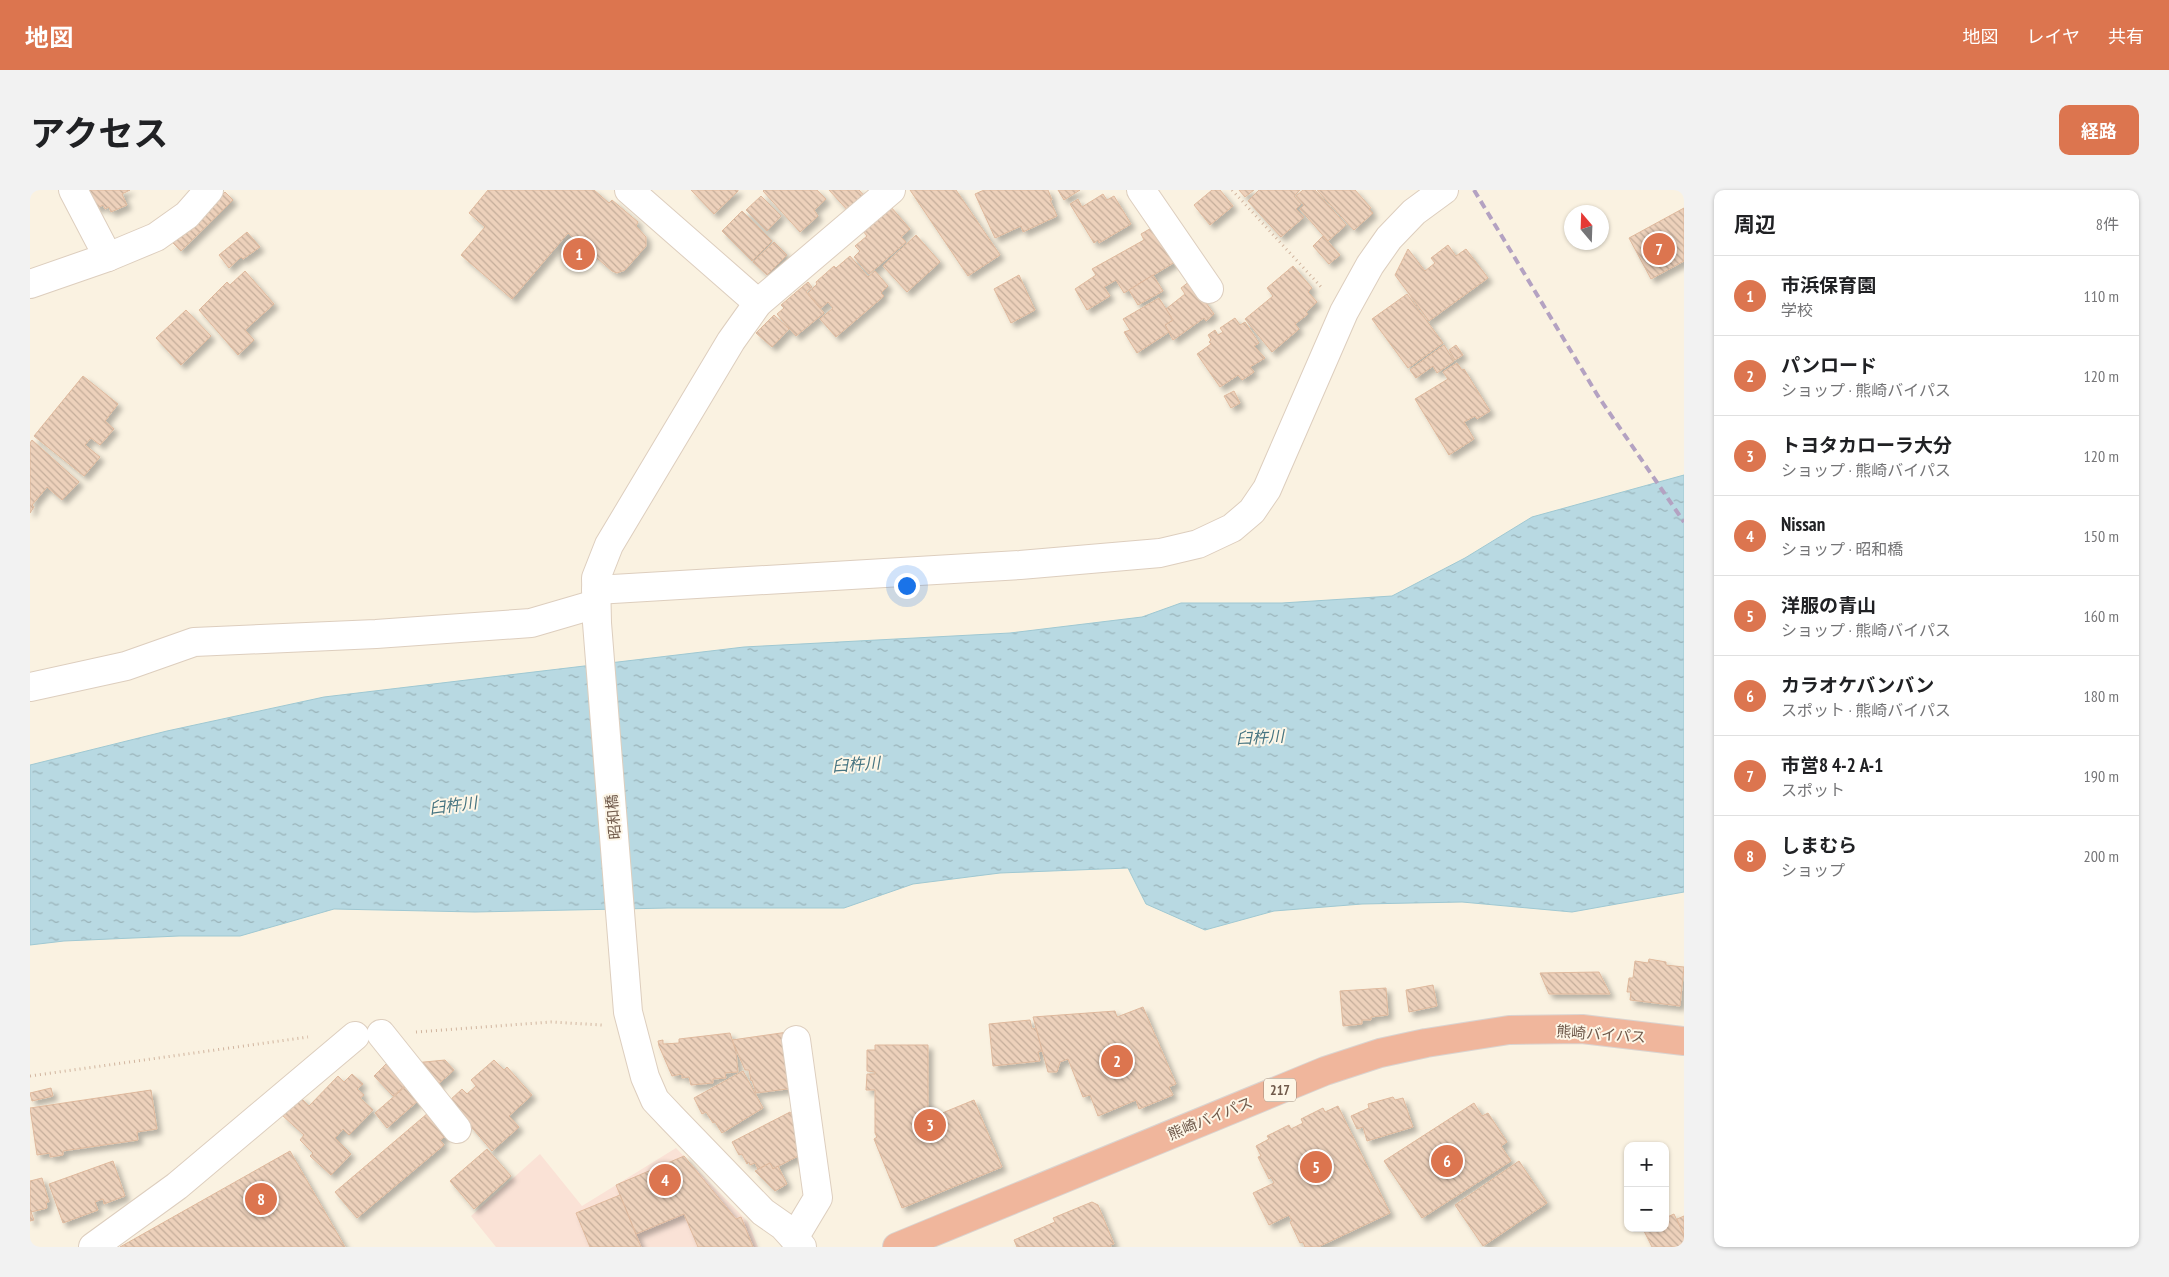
<!DOCTYPE html>
<html lang="ja">
<head>
<meta charset="utf-8">
<style>
  :root { --surface:#fff; --page:#f2f2f2; --text:#202124; --muted:#757577; --line:#e0e0e0; --accent:#dc754f }
  body { margin:0; font-family:"PT Sans Narrow","Noto Sans JP",sans-serif; background:var(--page); color:var(--text) }
  .controls { position:absolute; right:15px; bottom:15px; display:grid; overflow:hidden; border-radius:10px; box-shadow:0 1px 4px #0004 }
  .controls button { width:45px; height:45px; display:grid; place-items:center; padding:0; border:0; border-bottom:1px solid var(--line); background:var(--surface); color:var(--text); font:25px sans-serif }
  .compass { position:absolute; left:1534px; top:15px; width:45px; height:45px; border-radius:50%; background:var(--surface); box-shadow:0 1px 4px #0004; rotate:341deg }
  .you { position:absolute; left:876px; top:395px; width:18px; height:18px; margin:-12px; border:4px solid #fff; border-radius:50%; background:#1a73e8; box-shadow:0 0 0 8px #1a73e833 }
  .badge { display:grid; place-items:center; width:32px; height:32px; border-radius:50%; background:var(--accent); color:#fff; font-size:16px; font-weight:700 }
  .pin { position:absolute; translate:-50% -50%; border:2px solid #fff; box-shadow:0 1px 5px #0006 }
  .list { margin:0; padding:0; list-style:none }
  h2 { display:flex; justify-content:space-between; align-items:center; height:65px; margin:0; padding:0 20px; font-size:21px }
  h2 small { font-size:16px; font-weight:400; color:var(--muted) }
  .list li { display:grid; grid-template-columns:32px 1fr auto; gap:15px; align-items:center; box-sizing:border-box; height:80px; padding:0 20px; border-top:1px solid var(--line) }
  .list b { display:block; font-size:19px; white-space:nowrap }
  .list p { margin:0; font-size:16px; white-space:nowrap; color:var(--muted) }
  .list em { font-size:16px; font-style:normal; color:var(--muted) }
  .map { position:relative; flex:none; width:1654px; height:1057px; overflow:hidden; border-radius:10px }
  header { display:flex; align-items:center; gap:30px; box-sizing:border-box; height:70px; padding:0 25px; background:var(--accent); color:#fff }
  header strong { font-size:24px }
  nav { display:flex; gap:28px; margin-inline-start:auto; font-size:18px }
  .intro { display:flex; align-items:center; justify-content:space-between; box-sizing:border-box; height:120px; padding:0 30px }
  h1 { margin:0; font-size:35px }
  .button { padding:12px 22px; border-radius:10px; background:var(--accent); color:#fff; font-size:18px; font-weight:700 }
  main { display:flex; gap:30px; padding:0 30px }
  aside { flex:1; background:var(--surface); border-radius:10px; box-shadow:0 1px 4px #0004 }
  .map>svg:first-child { display:block }
  .commercial { fill:#fae2d6 }
  .water { fill:url(#water-ripples); stroke:#9fc8d2 }
  .building { fill:url(#building-back-hatch); stroke:#dfb99d; filter:url(#shadow) }
  .lines { fill:none; stroke-linecap:round; stroke-linejoin:round }
  .minor-casing { stroke:#ddcebe; stroke-width:30 }
  .highway-casing { stroke:#dad4d0; stroke-width:30 }
  .path { stroke:#d1b59f; stroke-width:3; stroke-dasharray:1 4; stroke-linecap:butt }
  .minor { stroke:#fff; stroke-width:28 }
  .highway { stroke:#f0b69c; stroke-width:28 }
  .rail { stroke:#b4a2c2; stroke-width:4; stroke-dasharray:8 5; stroke-linecap:butt }
  .labels { text-anchor:middle; dominant-baseline:central; stroke-width:4; stroke-linejoin:round; paint-order:stroke }
  .shield { fill:#fdf6e7; stroke:#9a8879; stroke-width:1 }
  .shield-label { font-size:14px; font-weight:bold; fill:#6f594a }
  .street-label { font-size:15px; fill:#6f594a; stroke:#fdf6e7 }
  .water-label { font-size:16px; font-style:italic; fill:#467481; stroke:#fdf6e7 }
</style>
</head>
<body>
<header>
<strong>地図</strong>
<nav><a>地図</a><a>レイヤ</a><a>共有</a></nav>
</header>
<div class="intro"><h1>アクセス</h1><a class="button">経路</a></div>
<main>
<div class="map">
<svg width="1654" height="1057" viewBox="0 0 1654 1057">
  <defs>
    <pattern id="water-ripples" width="26" height="14" patternUnits="userSpaceOnUse" patternTransform="scale(1.25)"><rect width="26" height="14" fill="#b8d9e2"/><path d="M2 4q2-2 4 0t4 0M15 11q2-2 4 0t4 0" fill="none" stroke="#9ab3b9"/></pattern>
    <pattern id="building-back-hatch" width="6" height="6" patternUnits="userSpaceOnUse" patternTransform="scale(1.25)"><rect width="6" height="6" fill="#edd1bb"/><path d="M-1 5l2 2M0 0l6 6M5-1l2 2" fill="none" stroke="#c4ad9a"/></pattern>
    <filter id="shadow"><feDropShadow dx="4.5" dy="4.5" stdDeviation="2.5" flood-color="#0004"/></filter>
  </defs>
  <rect width="100%" height="100%" fill="#faf2e1"/>
  <polygon class="commercial" points="646,958 718,1032 728,1057 466,1057 441,1026 510,964 552,1016"/>
  <polygon class="water" points="1654,285 1654,702 1542,722 1432,712 1332,714 1244,721 1175,740 1116,714 1098,678 970,683 883,694 814,718 638,718 445,722 304,719 210,746 149,746 34,751 0,755 0,575 137,541 294,507 714,457 980,443 1112,427 1151,413 1252,413 1362,406 1435,368 1502,327"/>
  <g class="building">
    <polygon points="57,0 100,0 92,4 97,15 81,22 79,17 75,19 73,15 66,19"/>
    <polygon points="458,0 564,0 579,13 582,10 608,32 606,36 616,47 616,56 595,80 587,83 582,81 538,43 482,109 431,65 455,37 439,23"/>
    <polygon points="661,0 708,0 708,1 684,24"/>
    <polygon points="734,0 787,0 796,9 784,20 788,26 770,42 733,1"/>
    <polygon points="799,0 829,0 838,10 822,25"/>
    <polygon points="880,0 926,0 970,65 938,86"/>
    <polygon points="954,0 1018,0 1022,10 1020,10 1027,26 993,42 991,36 965,48 945,4"/>
    <polygon points="1028,0 1050,0 1034,10"/>
    <polygon points="1182,0 1190,0 1203,16 1180,35 1164,15"/>
    <polygon points="1209,0 1224,0 1215,7"/>
    <polygon points="1229,0 1270,0 1264,6 1271,14 1266,19 1274,27 1251,47 1218,11"/>
    <polygon points="1273,0 1285,0 1316,35 1298,51 1270,19 1274,15 1266,6"/>
    <polygon points="1287,0 1325,0 1341,18 1339,19 1343,23 1324,40"/>
    <polygon points="195,2 203,10 151,61 143,53"/>
    <polygon points="1073,4 1077,10 1084,6 1101,34 1069,53 1068,50 1064,53 1040,14 1048,9 1052,17"/>
    <polygon points="731,6 751,26 737,41 716,20"/>
    <polygon points="861,17 880,39 871,47 876,52 839,84 824,67 830,61 825,56 837,46 833,41"/>
    <polygon points="1654,18 1654,71 1621,89 1599,48"/>
    <polygon points="712,21 742,51 722,71 692,41"/>
    <polygon points="1123,37 1145,72 1094,103 1086,90 1074,97 1080,106 1057,120 1045,99 1066,85 1062,79 1114,50 1111,44"/>
    <polygon points="217,42 230,57 213,69 211,67 199,78 189,65"/>
    <polygon points="886,45 910,72 877,102 853,76"/>
    <polygon points="1293,46 1310,65 1299,74 1283,56"/>
    <polygon points="744,52 757,65 737,85 723,72"/>
    <polygon points="1418,55 1426,66 1436,59 1458,88 1399,131 1365,85 1378,59 1395,81 1405,73 1401,68"/>
    <polygon points="820,66 838,87 845,81 858,96 851,103 854,106 806,147 790,129 803,118 798,112 791,118 778,103 787,94 786,92 804,76 806,78"/>
    <polygon points="1263,76 1282,98 1278,102 1287,112 1276,122 1278,124 1265,134 1269,139 1242,162 1215,129 1243,106 1237,98"/>
    <polygon points="215,81 244,114 215,140 224,150 208,165 169,120 197,92 200,95"/>
    <polygon points="989,85 1005,120 981,133 964,99"/>
    <polygon points="1123,85 1133,101 1108,115 1099,100"/>
    <polygon points="1160,91 1184,124 1176,131 1174,128 1143,150 1135,135 1143,130 1136,119 1155,104 1151,98"/>
    <polygon points="778,92 782,97 776,102 794,123 766,146 747,124 754,118 751,115"/>
    <polygon points="1377,104 1413,153 1378,178 1342,129"/>
    <polygon points="1129,108 1143,130 1135,135 1139,142 1107,163 1094,142 1100,140 1093,129"/>
    <polygon points="156,120 181,146 151,175 126,148"/>
    <polygon points="744,125 759,139 742,157 726,143"/>
    <polygon points="1205,128 1210,135 1215,132 1229,153 1224,156 1235,168 1220,177 1224,182 1212,190 1208,185 1190,197 1167,164 1181,154 1179,152 1181,150 1178,145 1185,140 1188,145 1193,142 1190,138"/>
    <polygon points="1414,155 1424,171 1407,183 1403,176 1386,188 1380,180"/>
    <polygon points="1426,155 1433,165 1425,170 1419,160"/>
    <polygon points="1427,173 1432,180 1434,179 1460,221 1447,229 1445,226 1434,232 1444,249 1419,265 1385,209 1418,189 1413,182"/>
    <polygon points="53,186 88,214 75,231 84,239 70,255 61,248 55,255 70,267 54,286 4,246"/>
    <polygon points="1204,201 1210,213 1201,218 1194,206"/>
    <polygon points="2,250 49,292 32,310 17,297 2,315 4,317 0,323 0,253"/>
    <polygon points="1619,769 1636,772 1636,775 1654,777 1650,816 1600,810 1601,802 1597,802 1599,788 1603,788 1605,771 1618,773"/>
    <polygon points="1569,782 1580,804 1519,804 1510,783"/>
    <polygon points="1403,795 1407,816 1379,822 1376,800"/>
    <polygon points="1356,798 1358,825 1341,827 1341,830 1332,830 1332,834 1313,836 1310,801"/>
    <polygon points="1113,817 1146,894 1139,897 1143,905 1109,919 1106,910 1068,926 1060,905 1053,907 1038,869 1030,872 1027,882 1018,882 1003,827 1085,821 1087,827"/>
    <polygon points="1000,830 1002,839 1006,838 1012,861 1008,862 1010,871 963,876 959,834"/>
    <polygon points="758,842 765,898 726,903 722,890 721,891 719,880 715,880 702,850"/>
    <polygon points="700,843 706,862 708,882 695,883 696,888 683,889 683,893 661,895 659,887 652,888 652,884 642,886 629,856 628,851 633,850 633,854 649,853 649,849"/>
    <polygon points="845,855 898,855 898,922 900,928 944,910 972,977 872,1018 844,949 847,947 845,943 845,900 836,900 837,884 845,884 845,882 837,881 837,860 845,860"/>
    <polygon points="415,870 424,880 405,897 384,873"/>
    <polygon points="464,870 474,880 477,877 502,905 479,926 489,937 462,961 419,911 432,899 437,904 446,896 441,890"/>
    <polygon points="357,873 377,894 363,906 344,886"/>
    <polygon points="713,881 733,918 692,943 685,932 683,933 676,922 672,924 664,908"/>
    <polygon points="322,884 333,894 327,899 334,905 330,908 343,920 319,945 313,939 305,948 321,964 301,985 280,966 283,963 270,950 274,945 252,925 270,907 279,916 308,886 314,892"/>
    <polygon points="376,896 389,910 357,938 345,923"/>
    <polygon points="21,898 23,906 2,911 0,903"/>
    <polygon points="121,900 127,939 107,942 108,950 33,961 33,965 20,967 20,963 7,965 0,918"/>
    <polygon points="1363,907 1365,910 1373,908 1383,937 1337,951 1333,937 1327,939 1321,926 1339,918 1338,914"/>
    <polygon points="1444,913 1452,926 1458,923 1477,952 1471,956 1481,971 1392,1028 1354,971"/>
    <polygon points="1308,916 1360,1023 1288,1057 1275,1057 1273,1052 1270,1053 1260,1032 1262,1031 1259,1025 1239,1035 1223,1003 1244,993 1241,987 1239,989 1228,967 1231,966 1226,956 1239,949 1237,946 1259,935 1261,939 1273,933 1271,929 1293,918 1295,922"/>
    <polygon points="760,922 772,943 776,962 743,979 740,973 728,979 725,973 720,975 719,972 717,974 712,964 709,965 702,952"/>
    <polygon points="398,923 417,945 410,950 414,955 327,1028 305,1002"/>
    <polygon points="457,959 481,986 444,1019 420,991"/>
    <polygon points="260,961 315,1057 90,1057"/>
    <polygon points="654,966 706,1029 711,1027 723,1057 668,1057 654,1024 606,1044 586,995"/>
    <polygon points="83,971 95,1006 74,1014 73,1009 65,1012 68,1020 33,1033 19,994"/>
    <polygon points="1489,971 1517,1013 1453,1056 1425,1015"/>
    <polygon points="740,973 743,979 748,976 757,994 745,1001 725,981"/>
    <polygon points="12,988 19,1012 16,1012 17,1018 1,1022 4,1030 0,1031 0,991"/>
    <polygon points="590,1005 611,1057 560,1057 546,1023"/>
    <polygon points="1062,1012 1068,1015 1084,1054 1080,1055 1081,1057 987,1057 984,1050 1025,1032 1023,1028"/>
    <polygon points="1644,1024 1654,1045 1654,1057 1622,1057 1613,1039 1635,1038 1635,1028"/>
    <polygon points="1654,1026 1654,1045 1647,1029"/>
  </g>
  <g class="lines">
    <defs>
      <g id="minor">
        <polyline points="43,0 78,67"/>
        <polyline points="599,0 728,113"/>
        <polyline points="1111,0 1179,99"/>
        <polyline points="0,94 78,67 126,47 157,25 179,0"/>
        <polyline points="566,400 990,375 1130,363 1168,354 1202,338 1222,321 1237,299 1314,122 1340,75 1359,48 1384,22 1414,0"/>
        <polyline points="0,497 96,476 164,452 346,444 501,433 566,414"/>
        <polyline points="351,844 427,939"/>
        <polyline points="764,1048 788,1008 766,850"/>
        <polyline points="63,1057 147,996 325,846"/>
        <polyline points="772,1057 753,1036 733,1022 643,929 625,910 615,887 598,822 567,433 566,388 579,355 701,151 728,113 861,0"/>
      </g>
      <polyline id="highway" points="867,1057 1295,881 1350,863 1396,853 1479,840 1552,839 1654,851"/>
    </defs>
    <use href="#minor" class="minor-casing"/>
    <use href="#highway" class="highway-casing"/>
    <g class="path">
      <polyline points="1202,0 1293,99"/>
      <polyline points="386,842 521,832 572,835"/>
      <polyline points="0,886 278,847"/>
    </g>
    <use href="#minor" class="minor"/>
    <use href="#highway" class="highway"/>
    <polyline class="rail" points="1444,0 1568,206 1654,332"/>
  </g>
  <g class="labels">
    <rect class="shield" x="1234" y="888.5" width="32" height="23" rx="4"/>
    <g class="shield-label">
      <text x="1250" y="900">217</text>
    </g>
    <g class="street-label">
      <text transform="translate(583 627) rotate(-95)">昭和橋</text>
      <text transform="translate(1571 844) rotate(4)">熊崎バイパス</text>
      <text transform="translate(1180 928) rotate(-22)">熊崎バイパス</text>
    </g>
    <g class="water-label">
      <text transform="translate(1230 547) rotate(-3)">臼杵川</text>
      <text transform="translate(826 574) rotate(-4)">臼杵川</text>
      <text transform="translate(423 615) rotate(-7)">臼杵川</text>
    </g>
  </g>
</svg>
<div class="controls">
<button>+</button>
<button>−</button>
</div>
<svg class="compass" viewBox="-18 -18 36 36"><path d="M0-13l5 13h-10z" fill="#e53935"/><path d="M0 13l5-13h-10z" fill="#757577"/></svg>
<div class="you"></div>
<div class="pin badge" style="left:549px;top:64px">1</div>
<div class="pin badge" style="left:1087px;top:871px">2</div>
<div class="pin badge" style="left:900px;top:935px">3</div>
<div class="pin badge" style="left:635px;top:990px">4</div>
<div class="pin badge" style="left:1286px;top:977px">5</div>
<div class="pin badge" style="left:1417px;top:971px">6</div>
<div class="pin badge" style="left:1629px;top:59px">7</div>
<div class="pin badge" style="left:231px;top:1009px">8</div>
</div>
<aside>
<h2>周辺<small>8件</small></h2>
<ul class="list">
<li><span class="badge">1</span><div><b>市浜保育園</b><p>学校</p></div><em>110 m</em></li>
<li><span class="badge">2</span><div><b>パンロード</b><p>ショップ · 熊崎バイパス</p></div><em>120 m</em></li>
<li><span class="badge">3</span><div><b>トヨタカローラ大分</b><p>ショップ · 熊崎バイパス</p></div><em>120 m</em></li>
<li><span class="badge">4</span><div><b>Nissan</b><p>ショップ · 昭和橋</p></div><em>150 m</em></li>
<li><span class="badge">5</span><div><b>洋服の青山</b><p>ショップ · 熊崎バイパス</p></div><em>160 m</em></li>
<li><span class="badge">6</span><div><b>カラオケバンバン</b><p>スポット · 熊崎バイパス</p></div><em>180 m</em></li>
<li><span class="badge">7</span><div><b>市営8 4-2 A-1</b><p>スポット</p></div><em>190 m</em></li>
<li><span class="badge">8</span><div><b>しまむら</b><p>ショップ</p></div><em>200 m</em></li>
</ul>
</aside>
</main>
</body>
</html>
